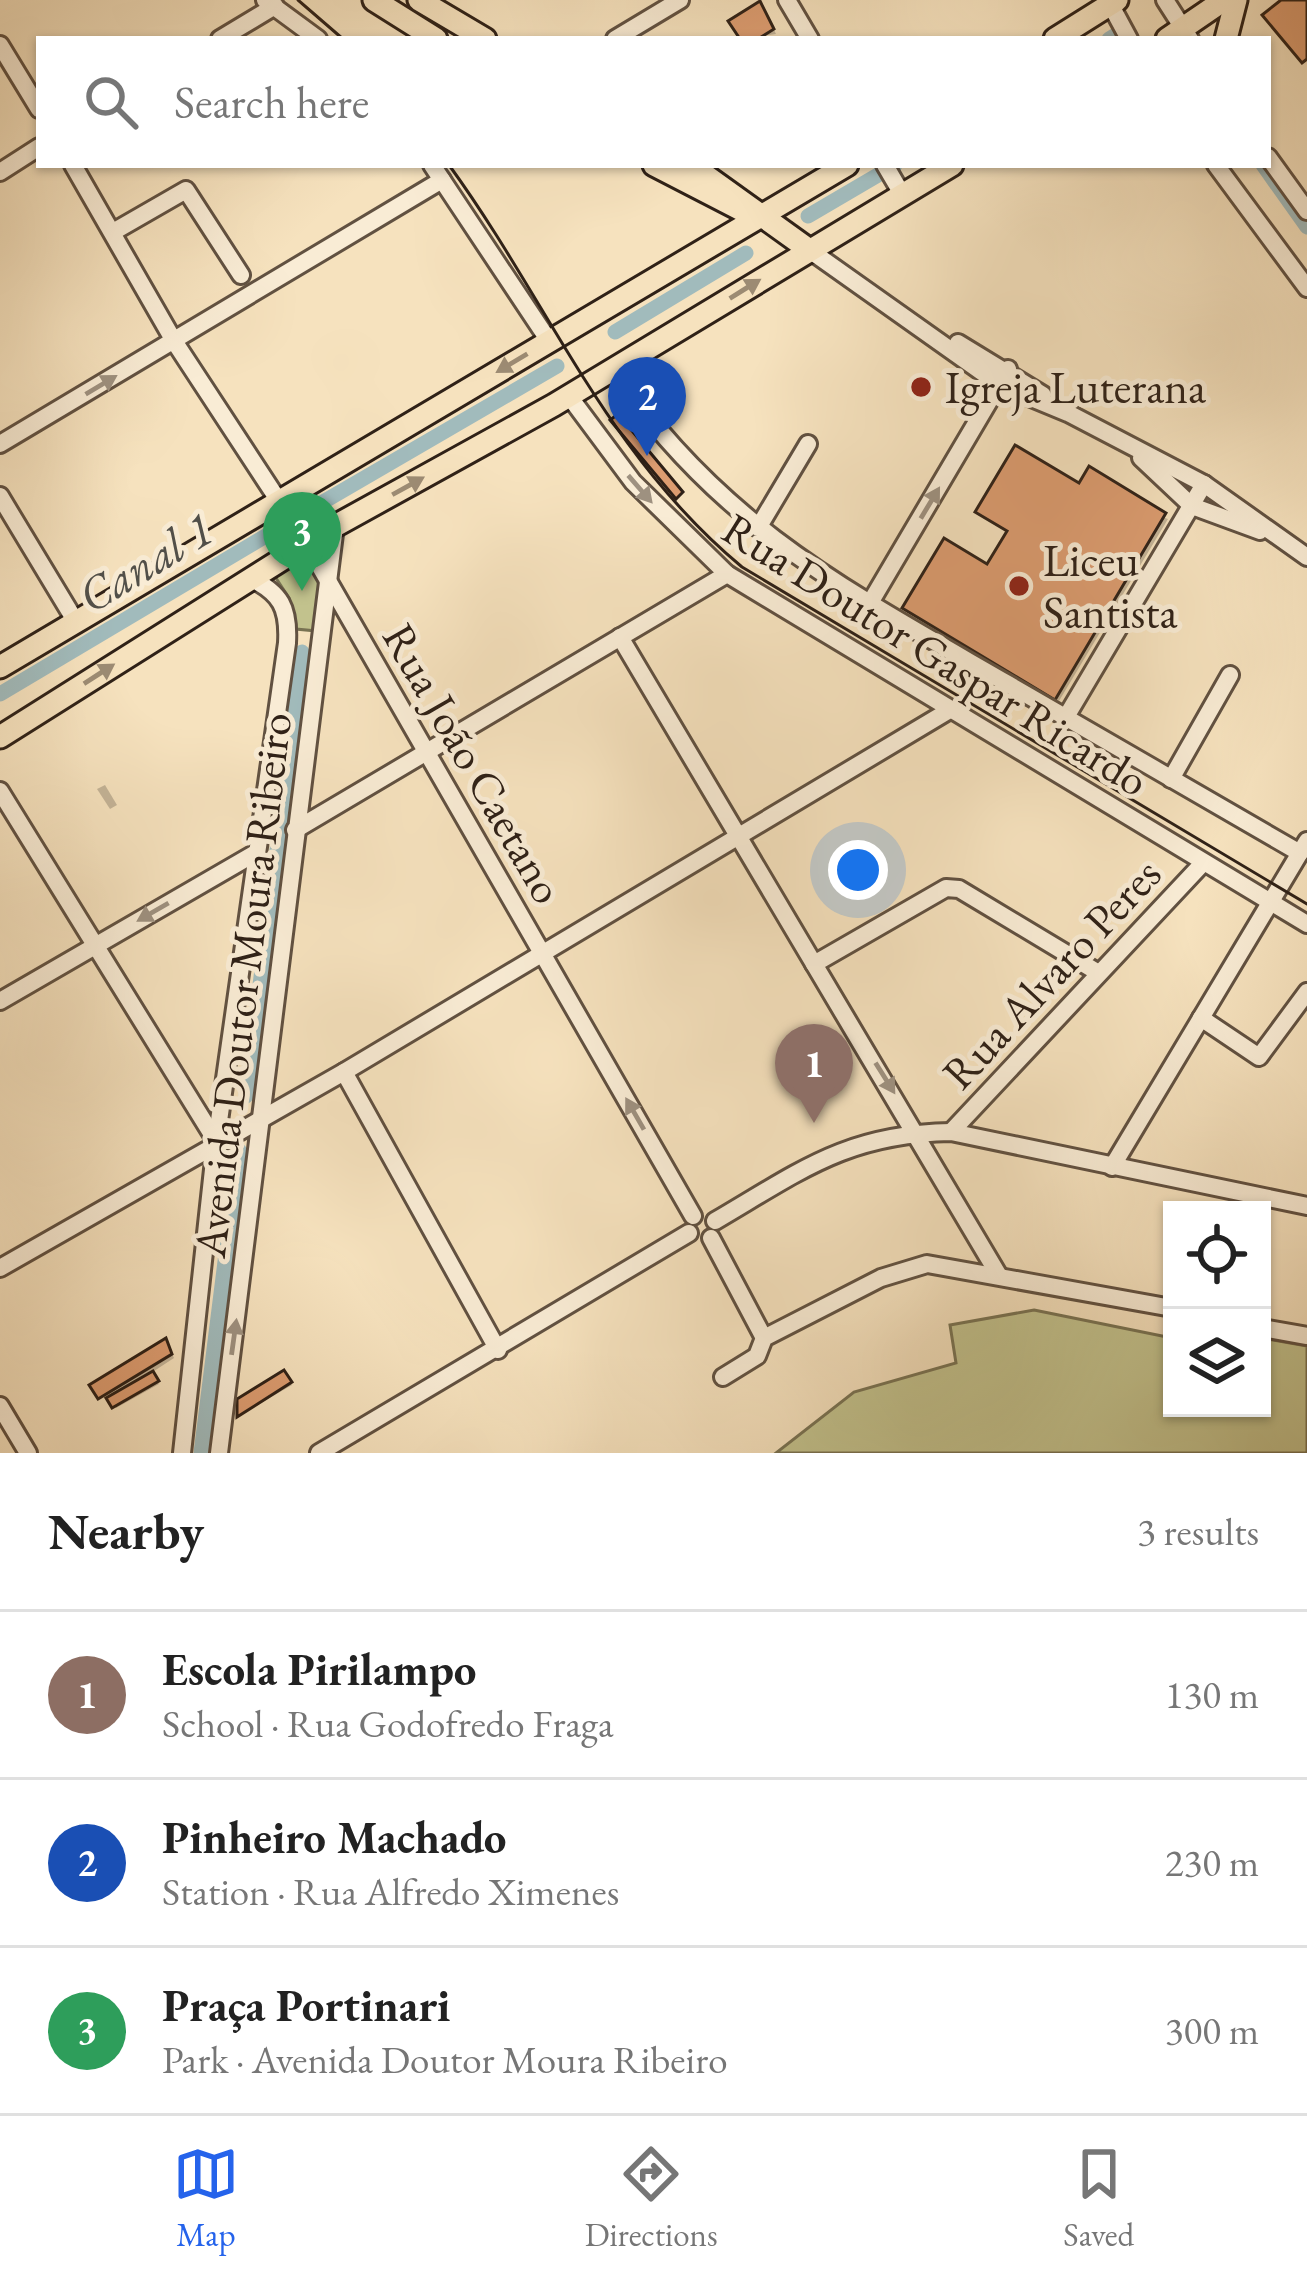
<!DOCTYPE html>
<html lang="en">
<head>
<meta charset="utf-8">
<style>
  :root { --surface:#fff; --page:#f2f2f2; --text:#222; --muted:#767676; --line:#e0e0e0; --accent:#2563eb }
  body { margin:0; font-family:"EB Garamond",serif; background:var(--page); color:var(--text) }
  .controls { position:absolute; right:36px; bottom:36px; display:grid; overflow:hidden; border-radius:0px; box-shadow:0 3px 9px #0004 }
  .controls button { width:108px; height:108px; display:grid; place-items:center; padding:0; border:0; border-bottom:3px solid var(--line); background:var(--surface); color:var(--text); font:60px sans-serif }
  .you { position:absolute; left:858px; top:870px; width:42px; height:42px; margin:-30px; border:9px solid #fff; border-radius:50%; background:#1a73e8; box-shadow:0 0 0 18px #1a73e833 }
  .badge { display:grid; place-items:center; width:78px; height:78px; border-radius:50%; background:var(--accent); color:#fff; font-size:39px; font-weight:700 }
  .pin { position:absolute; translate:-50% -99px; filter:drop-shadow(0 3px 6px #0008) }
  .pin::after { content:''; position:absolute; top:63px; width:42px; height:36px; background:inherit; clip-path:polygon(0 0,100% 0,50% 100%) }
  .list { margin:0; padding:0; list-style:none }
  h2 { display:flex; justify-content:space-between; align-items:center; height:156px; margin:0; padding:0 48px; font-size:51px }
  h2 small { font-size:39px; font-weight:400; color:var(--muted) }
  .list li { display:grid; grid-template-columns:78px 1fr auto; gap:36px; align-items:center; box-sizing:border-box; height:168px; padding:0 48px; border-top:3px solid var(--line) }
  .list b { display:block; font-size:45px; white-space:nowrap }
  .list p { margin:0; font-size:39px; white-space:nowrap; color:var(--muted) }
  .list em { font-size:39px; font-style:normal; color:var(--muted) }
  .icon { flex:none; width:66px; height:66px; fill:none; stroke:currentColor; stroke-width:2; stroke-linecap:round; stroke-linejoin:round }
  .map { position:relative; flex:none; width:1307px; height:1453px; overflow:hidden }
  .search { position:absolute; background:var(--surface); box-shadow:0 3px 9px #0004; left:36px; right:36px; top:36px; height:132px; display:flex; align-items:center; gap:30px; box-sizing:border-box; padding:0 42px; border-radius:0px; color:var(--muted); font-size:45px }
  .sheet { height:660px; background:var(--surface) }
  nav { display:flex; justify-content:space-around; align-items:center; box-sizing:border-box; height:168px; border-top:3px solid var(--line); background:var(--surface); font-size:33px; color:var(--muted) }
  nav a { display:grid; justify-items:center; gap:6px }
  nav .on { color:var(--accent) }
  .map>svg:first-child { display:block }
  .green { fill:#c2c28d; stroke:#787252; stroke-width:3 }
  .shadow { fill:#0003 }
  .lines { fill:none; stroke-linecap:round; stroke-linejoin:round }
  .canal { stroke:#a1bbbc; stroke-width:15 }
  .building { fill:#dc9c70; stroke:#2f2117; stroke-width:3 }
  .minor-casing { stroke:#615141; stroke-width:22 }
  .major-casing { stroke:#2f2117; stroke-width:27 }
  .minor { stroke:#f9ecd5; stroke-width:16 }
  .major { stroke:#f6e2be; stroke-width:21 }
  .tram { stroke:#2f2117; stroke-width:3 }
  .oneway { fill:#9c8b73 }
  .oneway2 { fill:#9e9180 }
  .poi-dot { fill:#8f2418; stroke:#f9ecd5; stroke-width:4.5 }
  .labels { text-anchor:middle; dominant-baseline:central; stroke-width:10; stroke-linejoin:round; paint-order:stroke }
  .poi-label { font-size:45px; fill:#2f2117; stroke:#f9ecd5; text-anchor:start }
  .street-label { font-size:45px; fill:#2f2117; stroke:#f9ecd5 }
  .water-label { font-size:48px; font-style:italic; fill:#514f49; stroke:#f9ecd5 }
</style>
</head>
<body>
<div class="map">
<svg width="1307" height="1453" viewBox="0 0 1307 1453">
  <rect width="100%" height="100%" fill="#f6e2be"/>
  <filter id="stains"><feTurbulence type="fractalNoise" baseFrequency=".00167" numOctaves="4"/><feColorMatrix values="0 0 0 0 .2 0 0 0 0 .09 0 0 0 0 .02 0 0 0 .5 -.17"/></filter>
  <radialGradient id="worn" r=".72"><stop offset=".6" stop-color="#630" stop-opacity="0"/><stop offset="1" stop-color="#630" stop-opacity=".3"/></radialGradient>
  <g class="green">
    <polygon points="304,557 320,583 317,631 296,629 289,598 274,575"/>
    <polygon points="1034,1310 1172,1338 1172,1408 1262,1408 1262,1338 1307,1346 1307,1453 776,1453 854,1392 956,1363 950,1325"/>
  </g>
  <g class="shadow">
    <polygon points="764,9 776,34 743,39"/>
    <polygon points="1080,487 1168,519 1059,701 910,611 988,568"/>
    <polygon points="105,785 117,805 110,809 97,789"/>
    <polygon points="166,1342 174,1358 151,1373 159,1384 116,1408 110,1398 100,1397"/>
    <polygon points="286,1376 292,1385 240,1415 240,1401"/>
  </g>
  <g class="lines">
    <g class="canal">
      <polyline points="1109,39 1117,34"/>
      <polyline points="1263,165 1307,227"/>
      <polyline points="808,216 895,165"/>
      <polyline points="615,332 746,253"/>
      <polyline points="311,509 557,366"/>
      <polyline points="0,694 269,534"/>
      <polyline points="246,1096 302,652"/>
      <polyline points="201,1453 239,1150"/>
    </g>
  </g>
  <g class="building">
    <polygon points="1281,0 1307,0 1307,59 1302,63 1262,15"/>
    <polygon points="760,1 774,29 758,39 740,39 728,21"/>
    <polygon points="618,414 683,492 676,499 610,420"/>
    <polygon points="1015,445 1079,483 1089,466 1166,513 1055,700 902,608 944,538 987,564 1007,531 975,512"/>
    <polygon points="166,1338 172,1354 98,1399 89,1385"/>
    <polygon points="284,1370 292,1382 237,1417 237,1399"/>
    <polygon points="153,1371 159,1381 112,1408 106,1398"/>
  </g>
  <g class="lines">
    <defs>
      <g id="minor">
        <polyline points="265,0 318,39"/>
        <polyline points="787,0 810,39"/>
        <polyline points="1108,0 1129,39"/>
        <polyline points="1165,0 1190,39"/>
        <polyline points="220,39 275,6"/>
        <polyline points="615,39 680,0"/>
        <polyline points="0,45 39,109"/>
        <polyline points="1268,157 1307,211"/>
        <polyline points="73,165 174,341 307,544 693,1216"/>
        <polyline points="432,165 549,341"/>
        <polyline points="885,165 902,194"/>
        <polyline points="1216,165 1307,288"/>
        <polyline points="0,172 39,147"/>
        <polyline points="113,232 186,190 241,275"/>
        <polyline points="808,249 1000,385 1068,413 1204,484 1307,557"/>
        <polyline points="958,343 1043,395"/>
        <path d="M613,369C718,525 849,592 1008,684C1105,740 1203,797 1300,853"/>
        <polyline points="569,396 633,482 727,574 1307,924"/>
        <polyline points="0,444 442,180"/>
        <polyline points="1141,458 1192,506 1260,531"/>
        <polyline points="0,496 76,622"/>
        <polyline points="758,528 808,444"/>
        <polyline points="870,603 1008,369"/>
        <polyline points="620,637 998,1274"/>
        <polyline points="1066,717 1204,484"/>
        <polyline points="1171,779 1230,675"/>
        <polyline points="0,791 216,1141"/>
        <polyline points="295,830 727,574"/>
        <polyline points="814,964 946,888 959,889 1097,972"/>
        <polyline points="0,1001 254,854"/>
        <polyline points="1201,1018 1259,1057 1307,992"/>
        <polyline points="344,1072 498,1350"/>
        <polyline points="951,1132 1203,863"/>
        <polyline points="1112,1167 1307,841"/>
        <path d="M715,1221C802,1170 847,1134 951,1132L1307,1206"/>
        <polyline points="711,1238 764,1338"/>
        <polyline points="0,1268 344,1072 948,711"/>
        <polyline points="1262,1328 1307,1336"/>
        <polyline points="723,1377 757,1356 764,1338 881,1278 927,1264 1172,1308"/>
        <polyline points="0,1406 28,1453"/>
        <path d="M182,1453L216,1142L287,643C289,608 281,593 250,578"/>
        <polyline points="219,1453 335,526"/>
        <polyline points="319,1453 689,1233"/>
      </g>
      <g id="major">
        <polyline points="374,0 436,39"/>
        <polyline points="419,0 485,39"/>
        <polyline points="1055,39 1117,0"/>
        <polyline points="1167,39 1224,0"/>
        <polyline points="1226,39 1236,0"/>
        <polyline points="654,165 749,214"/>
        <polyline points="691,165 808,249"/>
        <polyline points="0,667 847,165"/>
        <polyline points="0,737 335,526 554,405 952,165"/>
      </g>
    </defs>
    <use href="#minor" class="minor-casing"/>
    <use href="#major" class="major-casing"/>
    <use href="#minor" class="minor"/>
    <use href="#major" class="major"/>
    <g class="tram">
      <polyline points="298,0 343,39"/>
      <path d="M449,165C550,304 605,453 742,567L1307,904"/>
    </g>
  </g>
  <defs><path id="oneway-solid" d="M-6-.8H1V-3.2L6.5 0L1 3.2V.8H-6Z" transform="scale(3)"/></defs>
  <g class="oneway">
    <use href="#oneway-solid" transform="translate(745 289) rotate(-32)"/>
    <use href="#oneway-solid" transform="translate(512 363) rotate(149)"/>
    <use href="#oneway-solid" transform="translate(408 486) rotate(-29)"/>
    <use href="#oneway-solid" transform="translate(99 674) rotate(-33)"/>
  </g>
  <g class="oneway2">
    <use href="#oneway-solid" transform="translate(101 385) rotate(-31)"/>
    <use href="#oneway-solid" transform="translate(640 489) rotate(49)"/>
    <use href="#oneway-solid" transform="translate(930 503) rotate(-59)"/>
    <use href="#oneway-solid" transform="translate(153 912) rotate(150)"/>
    <use href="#oneway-solid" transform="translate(885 1078) rotate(58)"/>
    <use href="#oneway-solid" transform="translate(635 1114) rotate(-120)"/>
    <use href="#oneway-solid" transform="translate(234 1337) rotate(-82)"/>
  </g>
  <g class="poi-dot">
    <circle cx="921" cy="387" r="12"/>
    <circle cx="1019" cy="586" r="12"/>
  </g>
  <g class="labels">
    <g class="poi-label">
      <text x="945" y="387">Igreja Luterana</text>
      <text x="1043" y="560">Liceu<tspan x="1043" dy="52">Santista</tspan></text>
    </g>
    <g class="street-label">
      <text transform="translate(936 654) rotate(32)">Rua Doutor Gaspar Ricardo</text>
      <text transform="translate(474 763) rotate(60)">Rua João Caetano</text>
      <text transform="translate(1051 973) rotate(-47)">Rua Alvaro Peres</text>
      <text transform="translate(242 985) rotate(-83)">Avenida Doutor Moura Ribeiro</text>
    </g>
    <g class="water-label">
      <text transform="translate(145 562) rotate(-31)">Canal 1</text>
    </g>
  </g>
  <rect width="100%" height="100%" filter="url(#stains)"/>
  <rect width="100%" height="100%" fill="url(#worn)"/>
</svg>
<div class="controls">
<button><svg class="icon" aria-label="locate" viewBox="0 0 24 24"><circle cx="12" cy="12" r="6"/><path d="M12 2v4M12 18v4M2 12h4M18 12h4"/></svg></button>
<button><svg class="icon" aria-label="layers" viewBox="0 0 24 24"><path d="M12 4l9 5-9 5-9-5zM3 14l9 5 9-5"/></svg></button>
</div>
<div class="you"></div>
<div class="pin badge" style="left:814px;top:1123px;background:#8d6e63">1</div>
<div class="pin badge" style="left:647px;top:456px;background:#1a4fb4">2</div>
<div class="pin badge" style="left:302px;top:591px;background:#2e9e5b">3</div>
<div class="search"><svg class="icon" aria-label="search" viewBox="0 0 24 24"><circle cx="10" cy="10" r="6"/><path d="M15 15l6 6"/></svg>Search here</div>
</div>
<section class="sheet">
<h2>Nearby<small>3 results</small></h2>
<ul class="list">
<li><span class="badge" style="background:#8d6e63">1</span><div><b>Escola Pirilampo</b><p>School · Rua Godofredo Fraga</p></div><em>130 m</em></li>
<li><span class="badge" style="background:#1a4fb4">2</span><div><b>Pinheiro Machado</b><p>Station · Rua Alfredo Ximenes</p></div><em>230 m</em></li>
<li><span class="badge" style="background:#2e9e5b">3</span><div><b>Praça Portinari</b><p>Park · Avenida Doutor Moura Ribeiro</p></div><em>300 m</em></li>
</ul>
</section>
<nav>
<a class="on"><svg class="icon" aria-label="map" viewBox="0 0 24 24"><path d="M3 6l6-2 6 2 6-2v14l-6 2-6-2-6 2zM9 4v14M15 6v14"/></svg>Map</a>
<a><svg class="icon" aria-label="directions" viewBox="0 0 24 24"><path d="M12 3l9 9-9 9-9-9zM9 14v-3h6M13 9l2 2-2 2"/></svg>Directions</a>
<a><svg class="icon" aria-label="saved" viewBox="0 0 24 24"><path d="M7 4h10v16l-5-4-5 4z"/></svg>Saved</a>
</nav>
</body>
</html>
